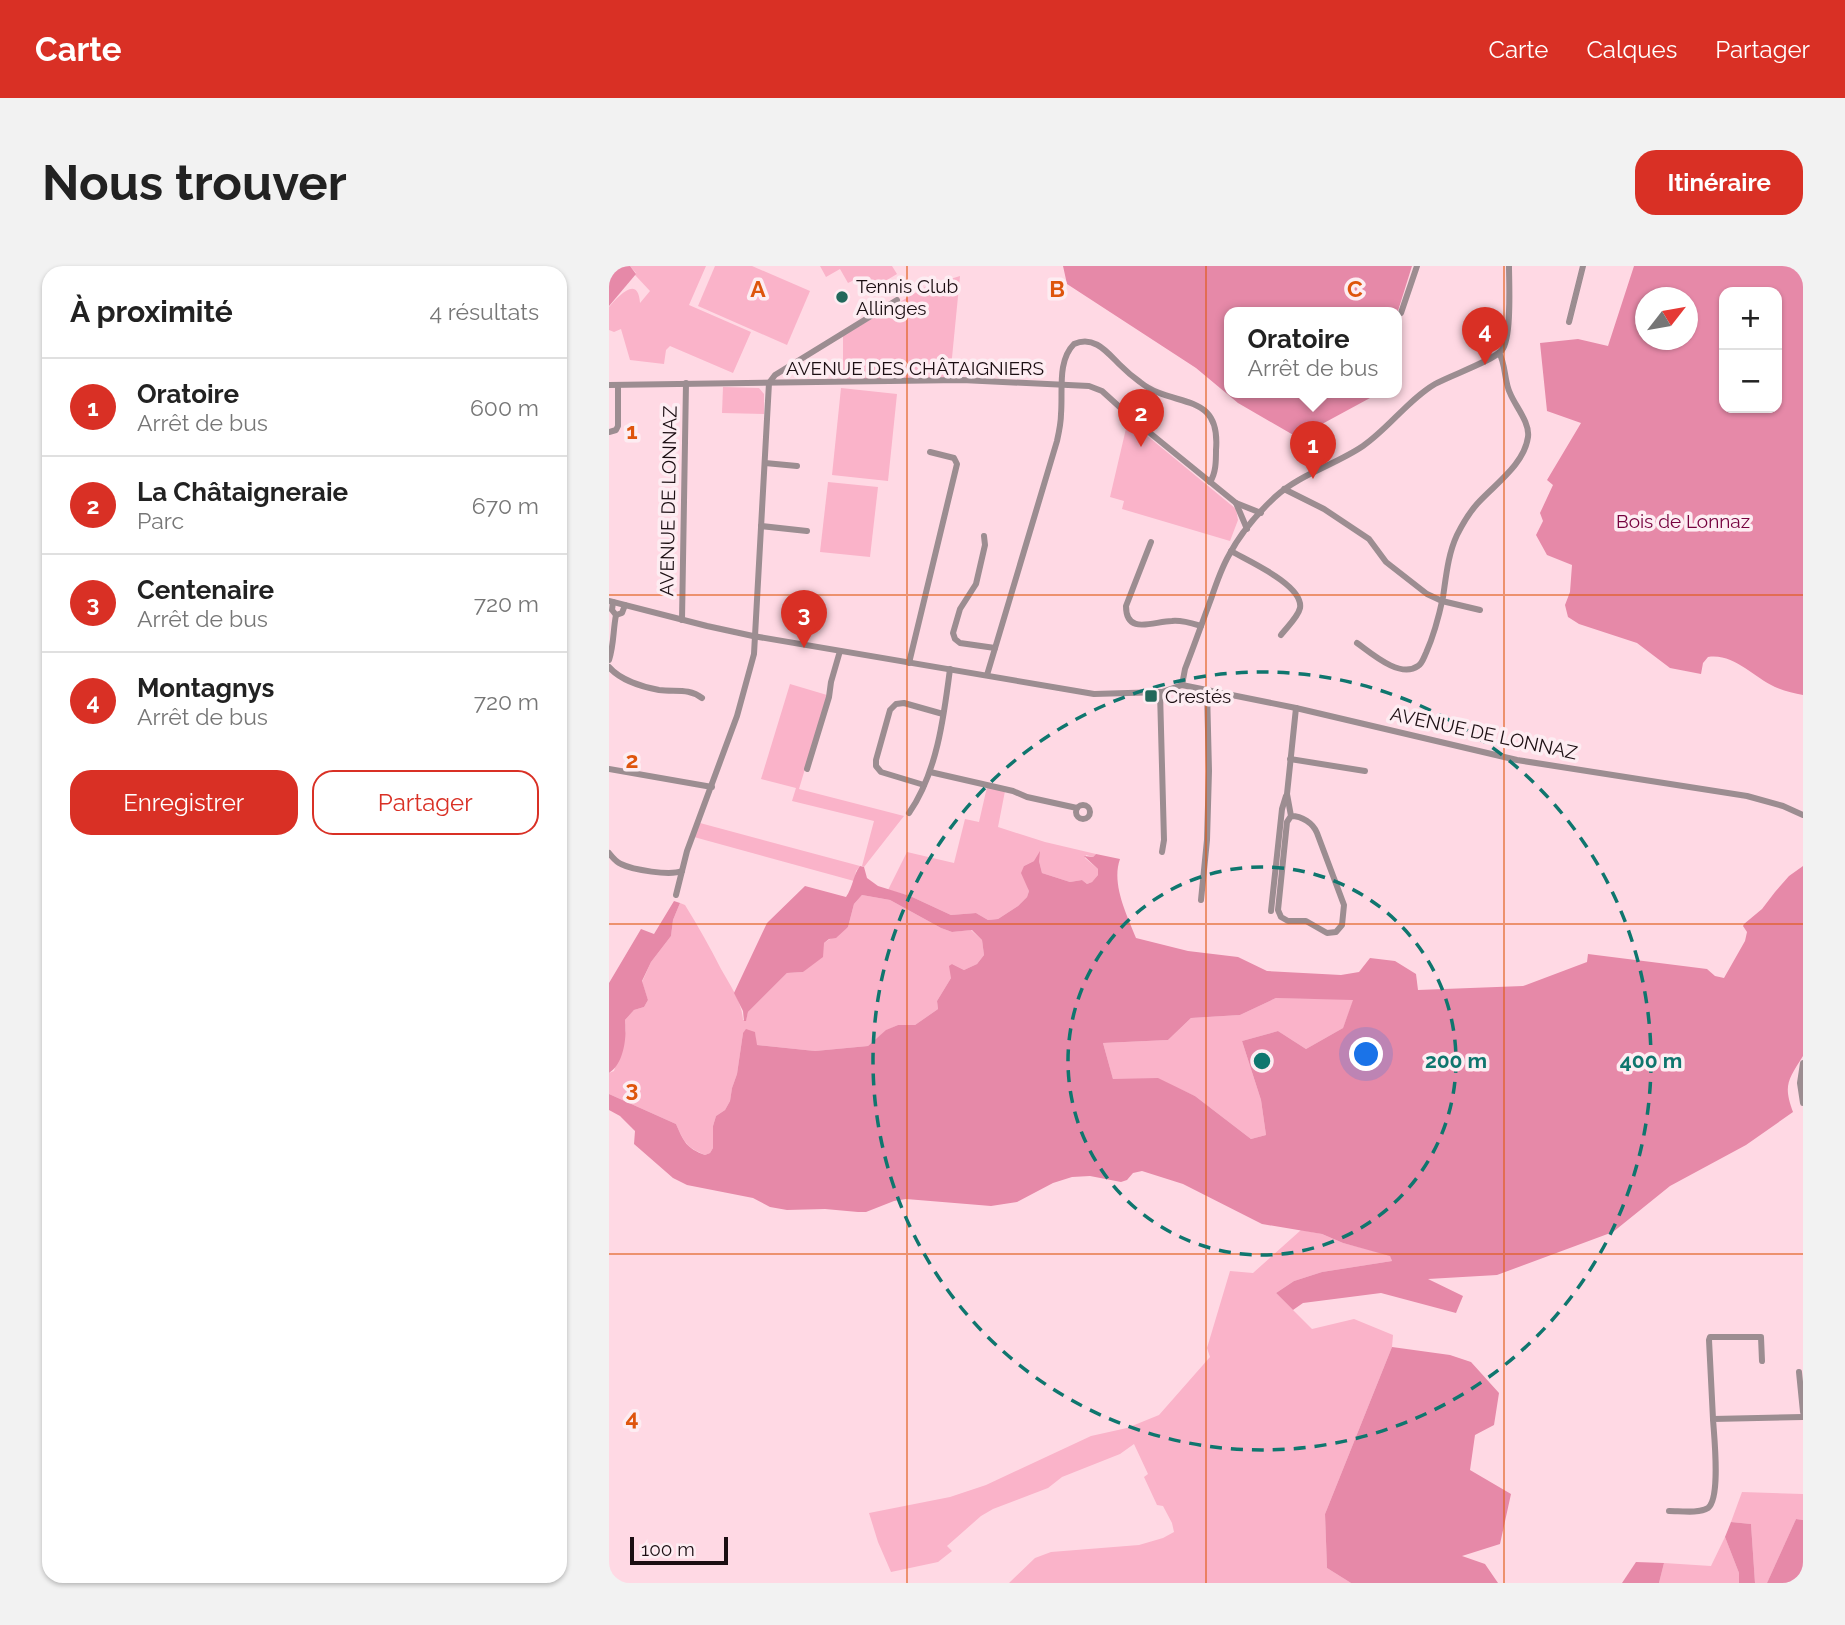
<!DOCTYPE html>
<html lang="fr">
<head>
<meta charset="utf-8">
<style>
  :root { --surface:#fff; --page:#f2f2f2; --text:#222; --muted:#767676; --line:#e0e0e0; --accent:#d93025 }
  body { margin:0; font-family:Raleway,sans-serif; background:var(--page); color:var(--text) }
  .controls { position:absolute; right:21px; top:21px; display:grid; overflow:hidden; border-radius:14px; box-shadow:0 2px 5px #0004 }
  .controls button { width:63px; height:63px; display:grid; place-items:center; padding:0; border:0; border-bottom:2px solid var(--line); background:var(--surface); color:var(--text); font:35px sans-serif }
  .compass { position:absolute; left:1026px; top:21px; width:63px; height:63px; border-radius:50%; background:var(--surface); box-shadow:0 2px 5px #0004; rotate:59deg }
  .scale { position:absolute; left:21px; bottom:18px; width:98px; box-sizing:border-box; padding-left:7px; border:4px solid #1b0e12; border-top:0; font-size:19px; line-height:24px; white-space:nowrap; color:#1b0e12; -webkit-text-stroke:5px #fdedf2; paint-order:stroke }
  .you { position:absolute; left:758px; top:789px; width:24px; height:24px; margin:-18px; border:5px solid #fff; border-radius:50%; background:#1a73e8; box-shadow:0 0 0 10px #1a73e833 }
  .badge { display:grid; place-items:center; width:46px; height:46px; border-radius:50%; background:var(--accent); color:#fff; font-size:23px; font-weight:700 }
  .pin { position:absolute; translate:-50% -58px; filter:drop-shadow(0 2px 4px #0008) }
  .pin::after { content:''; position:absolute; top:37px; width:24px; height:21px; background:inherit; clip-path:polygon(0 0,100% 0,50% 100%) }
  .popup { position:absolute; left:615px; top:41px; width:178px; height:91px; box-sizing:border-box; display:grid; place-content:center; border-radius:14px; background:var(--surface); filter:drop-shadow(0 2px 5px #0005); font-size:23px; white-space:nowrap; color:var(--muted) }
  .popup b { font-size:26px; color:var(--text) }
  .popup::after { content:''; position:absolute; left:50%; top:100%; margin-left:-14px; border:14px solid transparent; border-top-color:var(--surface) }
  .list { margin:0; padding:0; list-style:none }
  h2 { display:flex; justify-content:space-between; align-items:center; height:91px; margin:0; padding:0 28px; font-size:30px }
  h2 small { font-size:23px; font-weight:400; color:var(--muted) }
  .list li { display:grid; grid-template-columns:46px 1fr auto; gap:21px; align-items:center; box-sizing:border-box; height:98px; padding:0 28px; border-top:2px solid var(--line) }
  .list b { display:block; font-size:26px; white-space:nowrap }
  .list p { margin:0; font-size:23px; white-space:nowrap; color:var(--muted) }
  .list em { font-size:23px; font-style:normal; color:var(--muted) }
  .actions { display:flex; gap:14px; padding:21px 28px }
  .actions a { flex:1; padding:16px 0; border:2px solid var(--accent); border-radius:21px; text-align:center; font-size:24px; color:var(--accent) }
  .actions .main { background:var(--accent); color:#fff }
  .map { position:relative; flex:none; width:1194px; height:1317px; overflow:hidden; border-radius:21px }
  header { display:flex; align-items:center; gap:42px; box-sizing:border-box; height:98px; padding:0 35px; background:var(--accent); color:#fff }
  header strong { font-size:33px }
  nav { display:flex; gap:38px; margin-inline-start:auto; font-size:24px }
  .intro { display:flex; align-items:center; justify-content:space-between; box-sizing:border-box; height:168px; padding:0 42px }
  h1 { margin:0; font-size:49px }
  .button { padding:18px 32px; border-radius:21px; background:var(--accent); color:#fff; font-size:24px; font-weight:700 }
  main { display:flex; gap:42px; padding:0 42px }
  aside { flex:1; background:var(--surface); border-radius:21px; box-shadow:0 2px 5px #0004 }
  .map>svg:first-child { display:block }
  .green { fill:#fab3c9 }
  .forest { fill:#e689a8; fill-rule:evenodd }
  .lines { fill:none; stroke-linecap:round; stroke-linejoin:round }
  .minor { stroke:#9c8d91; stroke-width:6 }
  .grid { fill:none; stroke:#de550c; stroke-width:2; stroke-opacity:0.55 }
  .ring { fill:none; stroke:#0f766e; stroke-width:3.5; stroke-dasharray:12 9 }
  .poi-dot { fill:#22685b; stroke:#fdedf2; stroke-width:2.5 }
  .labels { text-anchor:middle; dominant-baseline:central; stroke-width:7; stroke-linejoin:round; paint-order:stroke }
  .poi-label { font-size:19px; fill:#1b0e12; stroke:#fdedf2; text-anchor:start }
  .street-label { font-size:19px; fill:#1b0e12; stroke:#fdedf2 }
  .park-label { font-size:19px; fill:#76023e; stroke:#fdedf2 }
  .grid-label { font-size:23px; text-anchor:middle; font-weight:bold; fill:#de550c; stroke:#fdedf2; stroke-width:7; stroke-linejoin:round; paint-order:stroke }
  .centre { fill:#0f766e; stroke:#fdedf2; stroke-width:3.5 }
  .ring-label { font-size:21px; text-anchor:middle; font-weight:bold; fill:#0f766e; stroke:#fdedf2; stroke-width:7; stroke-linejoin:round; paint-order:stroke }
</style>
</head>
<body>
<header>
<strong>Carte</strong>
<nav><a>Carte</a><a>Calques</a><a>Partager</a></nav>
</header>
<div class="intro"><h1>Nous trouver</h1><a class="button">Itinéraire</a></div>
<main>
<aside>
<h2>À proximité<small>4 résultats</small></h2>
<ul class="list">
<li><span class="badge">1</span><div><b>Oratoire</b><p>Arrêt de bus</p></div><em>600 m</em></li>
<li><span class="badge">2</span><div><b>La Châtaigneraie</b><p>Parc</p></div><em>670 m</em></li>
<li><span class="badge">3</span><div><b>Centenaire</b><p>Arrêt de bus</p></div><em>720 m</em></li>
<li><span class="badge">4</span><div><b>Montagnys</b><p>Arrêt de bus</p></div><em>720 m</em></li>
</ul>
<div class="actions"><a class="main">Enregistrer</a><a>Partager</a></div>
</aside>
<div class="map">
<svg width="1194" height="1317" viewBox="0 0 1194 1317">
  <rect width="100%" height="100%" fill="#ffd9e4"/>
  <g class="green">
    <path d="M21,0H97L80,39L142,66L124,107L61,80L57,84L55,98L21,94L12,63L5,66L0,64V41C9,31 29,8 31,37L41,25L26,9L27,7Z"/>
    <polygon points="106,0 143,0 201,25 178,79 89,40"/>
    <polygon points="211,0 283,0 288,8 258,26 249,12 239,17 231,3 217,11"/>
    <polygon points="351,10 341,112 234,114 234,70 316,21"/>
    <polygon points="114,121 150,122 155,128 155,148 113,147"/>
    <polygon points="232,122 288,128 279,215 223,209"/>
    <polygon points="519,154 627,243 629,254 621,275 513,243 515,235 501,231"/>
    <polygon points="219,216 269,221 261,291 211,286"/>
    <polygon points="181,418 218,429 190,523 295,550 255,601 253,600 265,555 183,535 187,522 152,513"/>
    <polygon points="378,521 396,525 389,561 436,576 487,588 484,591 477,589 476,592 489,603 490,608 483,616 478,618 473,614 461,616 433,607 430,595 425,595 415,600 420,625 418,631 409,640 389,653 379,654 367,647 342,649 301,630 279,624 298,586 345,597 356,553 370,556"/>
    <polygon points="91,557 251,600 247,605 245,615 85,571"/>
    <path d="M253,629L281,634L332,662L343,666L362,664L373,674L375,689L368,698L355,704L343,698L342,712L328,735L329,743L306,759H289L278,764L259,780L206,785L147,779L146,766L134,767L128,808L123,822L121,835L116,844L107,850L104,860V882L101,887L96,889C77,881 75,876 67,858L0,828V807L5,805L17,764L16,754L25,744L35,741L39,734L33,716L42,696L62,670L64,654L71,637L76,639C89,660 101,681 112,703C121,719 133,736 134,754H137L139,746L178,707L194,706L215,677L239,661L245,638Z"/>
    <polygon points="667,732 745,733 734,762 697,783 669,765 633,775 652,834 657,869 642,873 586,830 549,813 504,813 494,777 559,774 582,752 631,749"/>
    <polygon points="692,964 713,968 734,977 781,989 783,995 713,1006 685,1015 667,1027 703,1063 745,1053 784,1069 783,1081 716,1248 718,1302 742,1317 400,1317 426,1292 442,1286 530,1279 554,1272 565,1266 563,1257 554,1240 548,1239 535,1211 539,1208 525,1178 511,1188 453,1211 439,1222 384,1243 372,1250 338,1280 343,1285 329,1296 282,1306 269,1276 260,1247 341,1231 377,1219 482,1170 518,1162 550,1149 601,1091 598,1082 621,1005 644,1007"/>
    <polygon points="1133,1226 1194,1228 1194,1254 1187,1253 1158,1317 1146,1317 1142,1258 1122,1256"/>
    <polygon points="1116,1271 1130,1307 1130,1317 1050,1317 1055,1297 1102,1300"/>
  </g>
  <g class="forest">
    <polygon points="0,0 21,0 27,8 0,40"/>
    <polygon points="454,0 803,0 788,48 788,47 620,47 620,127 764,127 761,132 702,164 693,174 629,137 587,102 458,18"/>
    <path d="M1025,0H1194V429C1185,427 1175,425 1166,421C1144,411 1125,387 1099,391L1094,397L1092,408L1061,402L1028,377L970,358L959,351L956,339L961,326L963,299L938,289L927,269L934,255L931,247L944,219L938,214L972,157L938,145L931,77L969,73L999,80ZM1115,26H1168V142H1115ZM1036,32H1078V74H1036Z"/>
    <path d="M431,585L430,595L433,607L461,616L473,614L478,618L483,616L489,609V603L475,590L484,591L487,588L511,593C502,618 518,649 527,672L579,685L629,691L658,705L732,709L750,706L761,692L786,695L807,708L809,724L914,720L978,696L979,688L1098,703L1106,710L1115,712L1136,675L1138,666L1134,660L1135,658L1153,643L1166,626L1180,610L1194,600V790C1179,814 1174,819 1184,846L1137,879L1061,920L1004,966L888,1009L819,1013L854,1030L847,1047L772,1027L694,1037L684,1044L667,1027L685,1015L713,1006L783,995L781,990L734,977L713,968L653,958L574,918L533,905L524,907L518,914L512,916L481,910L463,911L444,917L408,936L382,940L297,933L285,935L257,946H249L216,943L178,944L161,941L144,932L78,919L64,912L25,878L26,865L11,850L0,844V828L67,858C75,876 77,882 96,889L101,887L104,882V860L107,850L116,844L121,835L123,822L128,808L134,767L137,763L146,766L148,779L206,785L259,780L277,764L289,759H306L329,743L328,735L342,712L340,700L343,698L355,704L368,698L375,689L373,674L363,664L343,666L332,662L281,634L253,629L245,638L239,661L227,672L220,673L215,677L214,691L194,706L178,707L139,746L137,755H135L134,745L125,727L158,657L196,620L237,631C244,621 244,609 251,600L255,601L258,612L269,620L301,630L342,649L367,647L379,654L389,653L409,640L418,631L420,625L412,607L415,600L425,595ZM667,732L744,734L734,762L697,783L669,765L633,775L652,834L657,869L642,873L586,830L549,812L504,813L494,777L559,774L582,752L631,749Z"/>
    <path d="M65,635L71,637L64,654L62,670L42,696L33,715L39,734L35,741L25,744L16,754C18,771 15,798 0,807V717L32,663L45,668Z"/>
    <polygon points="783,1081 841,1089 862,1096 890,1127 885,1159 866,1169 861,1204 902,1228 891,1278 853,1290 876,1298 889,1317 742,1317 718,1302 716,1248"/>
    <polygon points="1187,1253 1194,1254 1194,1317 1158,1317"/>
    <polygon points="1122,1256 1142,1258 1146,1317 1130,1317 1130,1307 1116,1271"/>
    <polygon points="1027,1296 1055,1297 1050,1317 1013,1317"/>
  </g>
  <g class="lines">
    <g class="minor">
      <polyline points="792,47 808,0"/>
      <polyline points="960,56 974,0"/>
      <polyline points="160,117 166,109 288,34"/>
      <polyline points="0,119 353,114 480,120 493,125 525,154 627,237 652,247"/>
      <polyline points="0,166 7,164 9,160 9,119"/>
      <polyline points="156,197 188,200"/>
      <polyline points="675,223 715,243 760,273 777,296 818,328 833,335 871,344"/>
      <polyline points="627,237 638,263"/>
      <polyline points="152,260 198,265"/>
      <polyline points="375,270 376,279 367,318 351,343 344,367 346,373 351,377 386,382"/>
      <path d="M542,276L517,340C517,370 545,355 563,355C573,354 582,357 592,360"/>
      <path d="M622,285C637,294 695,319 691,342C689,351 678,361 672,369"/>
      <polyline points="0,335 98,360 144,370 485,428 553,426 573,419 687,442 908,494 1138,530 1174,540 1194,549"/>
      <polyline points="4,336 3,344 7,349 13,347 16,339"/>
      <polyline points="73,354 77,117"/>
      <path d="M748,377C762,387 791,413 809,400C813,398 815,391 817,387C825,369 830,350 834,331C837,311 839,288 848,269C853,259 861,246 868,238C886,218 915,199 919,171C921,156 906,140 901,127C895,115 897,98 890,87"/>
      <path d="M0,394C5,379 4,364 7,349"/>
      <polyline points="300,397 348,198 345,192 321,186"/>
      <path d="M0,401C11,414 34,421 50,424C67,426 80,422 93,432"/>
      <path d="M378,409L448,175C450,166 452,157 452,148C454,125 448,95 465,78C485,69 498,86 510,98C517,105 524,111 531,116C564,143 612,124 607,184C607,195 607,207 601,216"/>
      <path d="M573,419L576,403C585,380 593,357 602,333C607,318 612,303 620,289C631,268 649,247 666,231C691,208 726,199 754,180C780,162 799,134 826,118C842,109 884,95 893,84C903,71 900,17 900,0"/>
      <polyline points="551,426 555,574 553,586"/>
      <polyline points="681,493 756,505"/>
      <polyline points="0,503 103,521"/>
      <polyline points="198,503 220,431 222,416 231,385"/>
      <polyline points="321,506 404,525 418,531 468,542"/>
      <polyline points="315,519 272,506 267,500 267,494 281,444 287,438 295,437 334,448"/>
      <circle cx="474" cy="546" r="7"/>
      <path d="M300,547C328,507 335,450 341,403"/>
      <path d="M682,550C693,550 704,557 708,567L735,639L733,659L727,666L718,667L697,655H679L672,651L669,644L678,556L682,550L678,528L687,442"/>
      <path d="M0,587C4,592 7,596 12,598C24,604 61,610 73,605"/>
      <polyline points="67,629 78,585 128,450 145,388 160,117"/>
      <polyline points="592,634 598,574 600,505 598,424"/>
      <polyline points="662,645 673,543 677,530"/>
      <polyline points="1194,797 1191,817 1194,837"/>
      <polyline points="1190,1106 1194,1146"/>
      <polyline points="1104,1153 1100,1074 1101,1071 1152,1071 1153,1095"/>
      <path d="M1060,1245C1071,1245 1090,1248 1099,1242C1112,1232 1105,1170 1104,1153L1194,1151"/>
    </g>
  </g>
  <path class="grid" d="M298,0V1317M597,0V1317M895,0V1317M0,329H1194M0,658H1194M0,988H1194"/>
  <g class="ring">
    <circle cx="653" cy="795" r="194"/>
    <circle cx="653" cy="795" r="389"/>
  </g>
  <g class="poi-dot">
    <circle cx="233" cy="31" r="7"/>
    <rect x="535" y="423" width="14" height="14" rx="3.5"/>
  </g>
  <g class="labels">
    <g class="poi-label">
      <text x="247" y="20">Tennis Club<tspan x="247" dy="22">Allinges</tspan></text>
      <text x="556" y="430">Crestés</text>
    </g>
    <g class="street-label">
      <text x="306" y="102">AVENUE DES CHÂTAIGNIERS</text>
      <text transform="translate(59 235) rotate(-89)">AVENUE DE LONNAZ</text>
      <text transform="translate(875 467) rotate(12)">AVENUE DE LONNAZ</text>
    </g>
    <g class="park-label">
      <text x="1074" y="255">Bois de Lonnaz</text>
    </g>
  </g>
  <g class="grid-label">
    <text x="149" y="31">A</text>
    <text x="448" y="31">B</text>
    <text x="746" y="31">C</text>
    <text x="23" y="173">1</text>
    <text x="23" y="502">2</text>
    <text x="23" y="831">3</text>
    <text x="23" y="1160">4</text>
  </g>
  <circle cx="653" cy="795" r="10" class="centre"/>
  <g class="ring-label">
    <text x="847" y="802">200 m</text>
    <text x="1042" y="802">400 m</text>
  </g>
</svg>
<div class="controls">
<button>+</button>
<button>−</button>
</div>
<svg class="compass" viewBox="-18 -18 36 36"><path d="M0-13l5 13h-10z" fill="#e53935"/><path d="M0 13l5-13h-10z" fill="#767676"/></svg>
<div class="scale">100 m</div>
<div class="you"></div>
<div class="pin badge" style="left:704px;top:213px">1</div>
<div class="popup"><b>Oratoire</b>Arrêt de bus</div>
<div class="pin badge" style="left:532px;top:181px">2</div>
<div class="pin badge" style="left:195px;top:382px">3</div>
<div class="pin badge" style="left:876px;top:99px">4</div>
</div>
</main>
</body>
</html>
